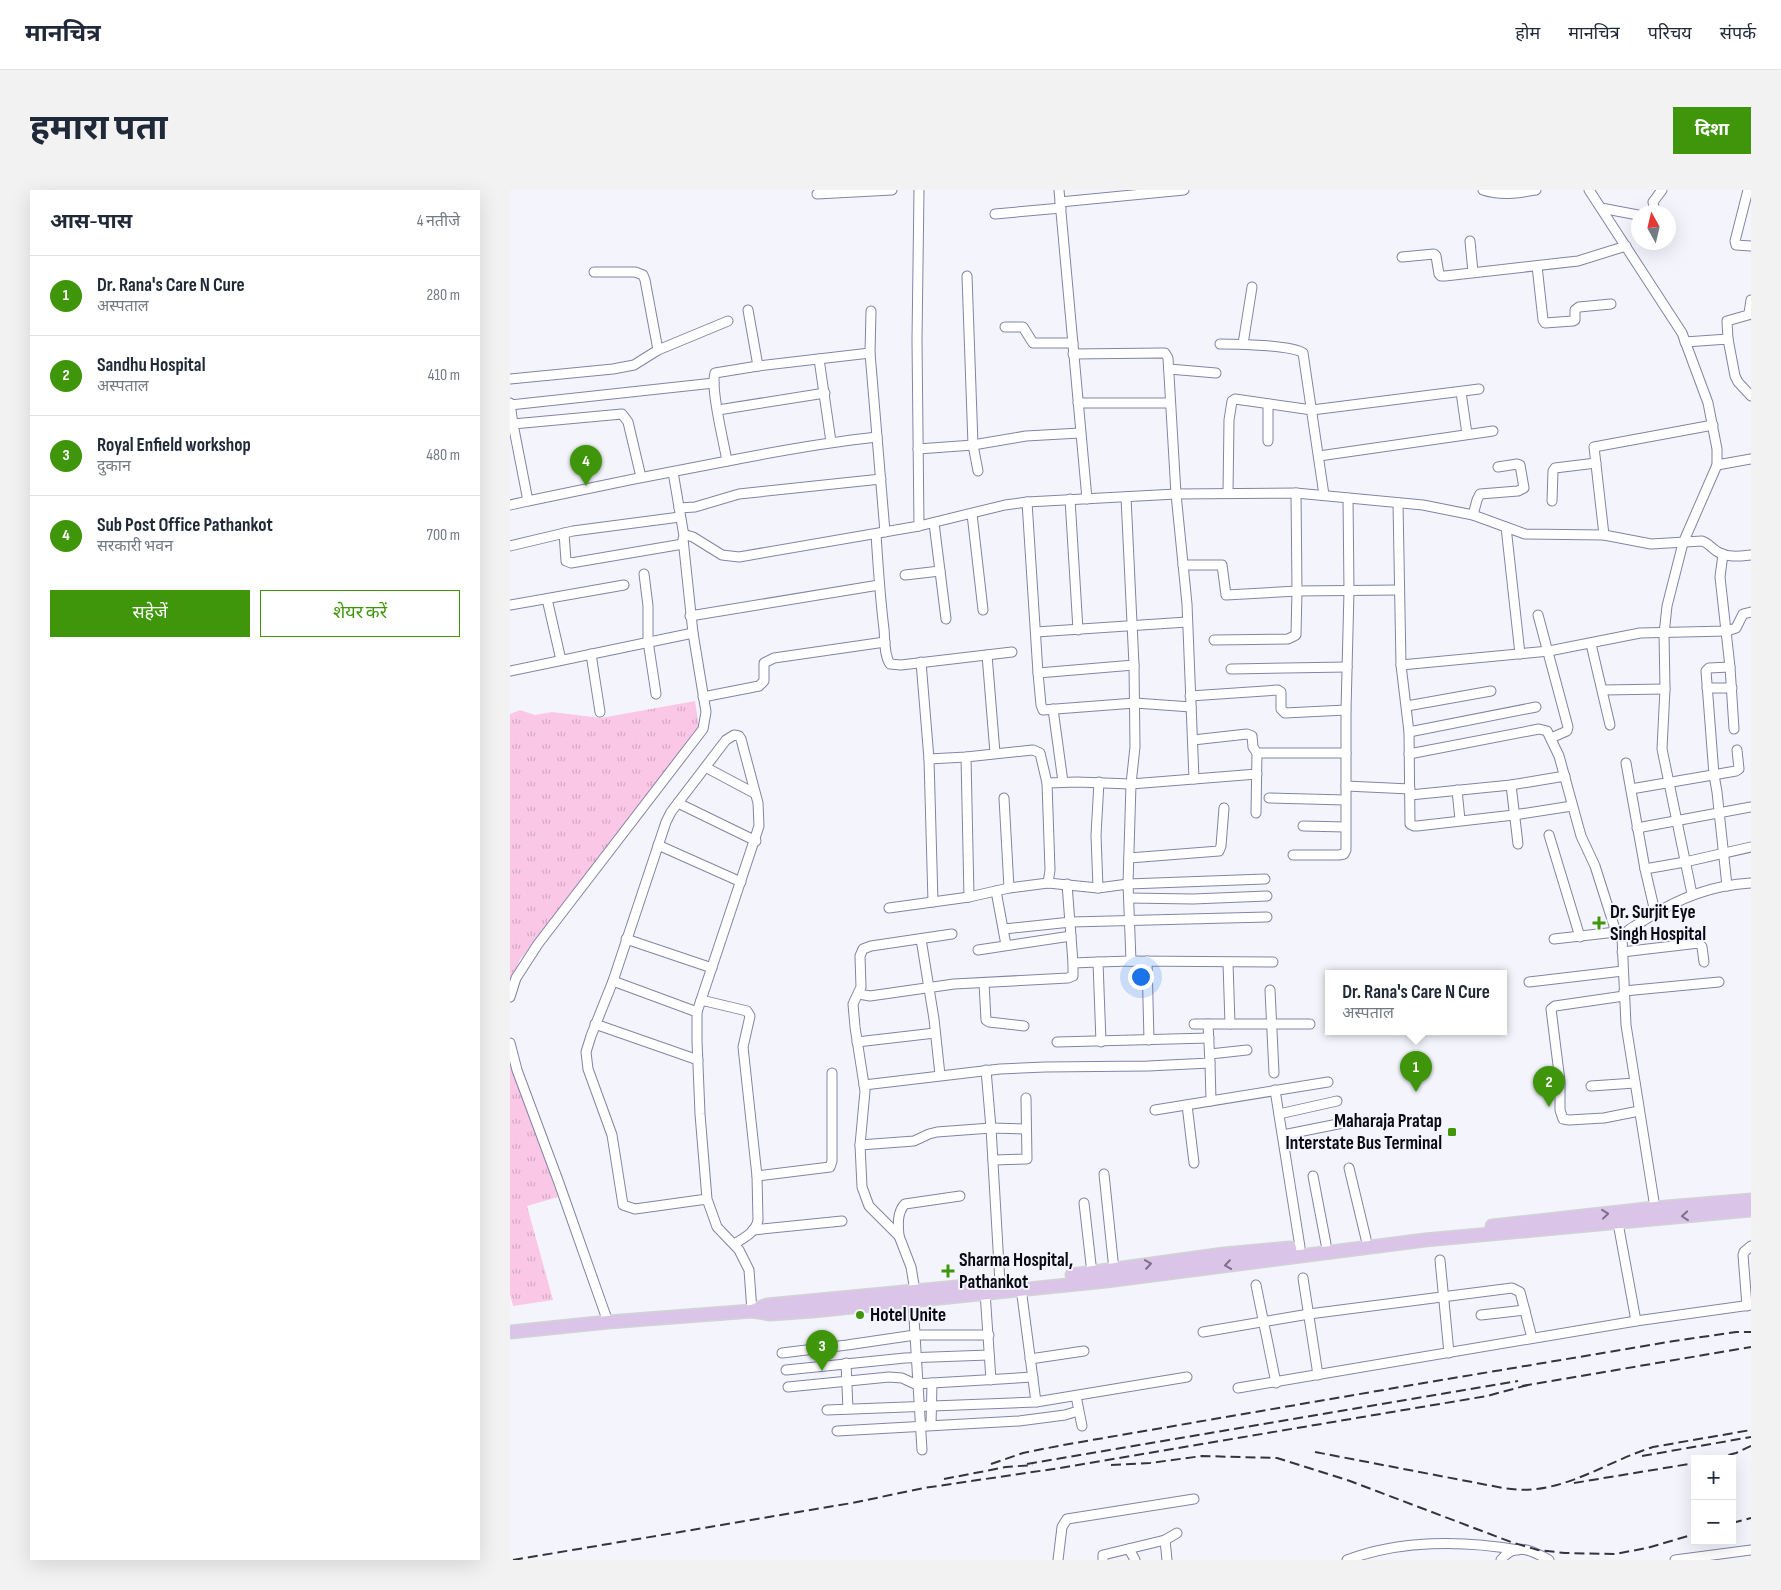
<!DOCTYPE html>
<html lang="hi">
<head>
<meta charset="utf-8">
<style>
  :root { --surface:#fff; --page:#f2f2f3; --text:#1f2937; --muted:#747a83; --line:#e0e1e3; --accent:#3f960b }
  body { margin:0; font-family:"Sofia Sans Condensed","Noto Sans Devanagari",sans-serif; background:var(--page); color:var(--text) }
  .controls { position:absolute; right:15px; bottom:15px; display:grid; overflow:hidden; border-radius:0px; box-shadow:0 5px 20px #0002 }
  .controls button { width:45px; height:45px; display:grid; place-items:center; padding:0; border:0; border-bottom:1px solid var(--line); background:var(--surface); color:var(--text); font:25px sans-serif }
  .compass { position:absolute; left:1121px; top:15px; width:45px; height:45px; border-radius:50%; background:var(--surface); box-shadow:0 5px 20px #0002; rotate:352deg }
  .you { position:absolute; left:630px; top:786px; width:18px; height:18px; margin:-12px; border:4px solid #fff; border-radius:50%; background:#1a73e8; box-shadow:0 0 0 8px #1a73e833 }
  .badge { display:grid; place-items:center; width:32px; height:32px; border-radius:50%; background:var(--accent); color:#fff; font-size:16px; font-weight:700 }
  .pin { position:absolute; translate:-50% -41px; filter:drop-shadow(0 1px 2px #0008) }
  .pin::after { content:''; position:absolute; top:26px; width:18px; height:15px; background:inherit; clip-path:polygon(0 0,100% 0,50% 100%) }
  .popup { position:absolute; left:815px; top:780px; width:182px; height:65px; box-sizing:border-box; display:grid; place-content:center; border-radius:0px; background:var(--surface); filter:drop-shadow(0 1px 4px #0005); font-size:16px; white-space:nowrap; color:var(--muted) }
  .popup b { font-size:19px; color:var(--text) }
  .popup::after { content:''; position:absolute; left:50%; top:100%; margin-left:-10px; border:10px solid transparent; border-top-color:var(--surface) }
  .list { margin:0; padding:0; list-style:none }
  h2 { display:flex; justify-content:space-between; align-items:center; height:65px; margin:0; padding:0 20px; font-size:21px }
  h2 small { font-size:16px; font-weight:400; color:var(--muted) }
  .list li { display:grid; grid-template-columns:32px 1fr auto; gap:15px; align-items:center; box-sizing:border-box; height:80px; padding:0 20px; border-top:1px solid var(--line) }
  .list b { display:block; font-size:19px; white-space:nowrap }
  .list p { margin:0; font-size:16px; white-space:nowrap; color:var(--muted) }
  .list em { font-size:16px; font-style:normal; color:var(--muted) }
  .actions { display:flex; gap:10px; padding:15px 20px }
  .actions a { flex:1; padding:11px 0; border:1px solid var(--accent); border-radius:0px; text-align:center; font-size:18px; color:var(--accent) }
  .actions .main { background:var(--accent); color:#fff }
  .map { position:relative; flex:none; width:1241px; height:1370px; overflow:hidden; border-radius:0px }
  header { display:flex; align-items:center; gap:30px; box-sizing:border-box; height:70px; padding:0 25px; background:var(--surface); border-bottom:1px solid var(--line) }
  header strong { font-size:24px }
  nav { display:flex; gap:28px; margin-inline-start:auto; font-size:18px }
  .intro { display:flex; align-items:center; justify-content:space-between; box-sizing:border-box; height:120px; padding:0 30px }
  h1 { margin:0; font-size:35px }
  .button { padding:12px 22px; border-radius:0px; background:var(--accent); color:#fff; font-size:18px; font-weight:700 }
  main { display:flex; gap:30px; padding:0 30px }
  aside { flex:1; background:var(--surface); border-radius:0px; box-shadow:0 5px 20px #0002 }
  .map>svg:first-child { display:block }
  .grass { fill:url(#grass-tufts) }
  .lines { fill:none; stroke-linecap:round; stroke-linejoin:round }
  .street-casing { stroke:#8384a5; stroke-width:11 }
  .primary-casing { stroke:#d3d3d5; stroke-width:15 }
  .street { stroke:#fff; stroke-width:9 }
  .primary { stroke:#dac4e8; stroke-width:12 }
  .rail { stroke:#33343f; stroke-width:2; stroke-dasharray:10 5; stroke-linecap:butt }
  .oneway { stroke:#7d718a }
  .poi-dot { fill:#3f960b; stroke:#f4f5fc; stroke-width:2 }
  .labels { text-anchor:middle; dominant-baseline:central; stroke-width:4; stroke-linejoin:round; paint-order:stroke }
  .poi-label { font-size:19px; font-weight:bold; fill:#0b0b17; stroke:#f4f5fc; text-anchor:start }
</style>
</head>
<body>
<header>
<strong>मानचित्र</strong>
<nav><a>होम</a><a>मानचित्र</a><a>परिचय</a><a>संपर्क</a></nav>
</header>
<div class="intro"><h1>हमारा पता</h1><a class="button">दिशा</a></div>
<main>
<aside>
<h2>आस-पास<small>4 नतीजे</small></h2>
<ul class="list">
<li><span class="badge">1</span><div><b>Dr. Rana's Care N Cure</b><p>अस्पताल</p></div><em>280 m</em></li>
<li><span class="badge">2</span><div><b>Sandhu Hospital</b><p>अस्पताल</p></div><em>410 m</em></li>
<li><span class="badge">3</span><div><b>Royal Enfield workshop</b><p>दुकान</p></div><em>480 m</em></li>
<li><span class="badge">4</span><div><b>Sub Post Office Pathankot</b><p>सरकारी भवन</p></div><em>700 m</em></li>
</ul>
<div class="actions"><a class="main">सहेजें</a><a>शेयर करें</a></div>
</aside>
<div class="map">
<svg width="1241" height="1370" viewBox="0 0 1241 1370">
  <defs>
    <pattern id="grass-tufts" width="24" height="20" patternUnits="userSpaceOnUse" patternTransform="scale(1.25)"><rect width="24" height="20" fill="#fac7e6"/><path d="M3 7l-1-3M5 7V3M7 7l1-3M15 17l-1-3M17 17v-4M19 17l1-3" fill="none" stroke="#d5aac5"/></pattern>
  </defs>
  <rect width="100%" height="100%" fill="#f4f5fc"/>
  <g class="grass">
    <polygon points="185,511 189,537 9,771 0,798 0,524 10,520 25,525 42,522 91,528"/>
    <polygon points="0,868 48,1007 17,1016 43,1110 3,1116 0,1104"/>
  </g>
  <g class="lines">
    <defs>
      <g id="street">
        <polyline points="549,0 577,309"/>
        <path d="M973,0C991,6 1008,3 1026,0"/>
        <polyline points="1079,0 1172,143 1198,213 1207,259 1207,275 1173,353 1157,416 1154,444 1155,499 1152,559 1182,704"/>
        <polyline points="1238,0 1225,51 1226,55 1241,56"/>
        <polyline points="307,4 382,0"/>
        <polyline points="550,12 674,0"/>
        <polyline points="1091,18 1128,25"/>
        <polyline points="1145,22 1143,12 1152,0"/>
        <polyline points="485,24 551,18"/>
        <polyline points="960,51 963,82"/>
        <polyline points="892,67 924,64 926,66 929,84 931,86 935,86 1068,71 1116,56"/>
        <polyline points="1027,76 1033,130 1035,133 1063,131 1065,130 1065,120 1069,117 1101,114"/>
        <polyline points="84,82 125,82 133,85 135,90 148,160"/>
        <polyline points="457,86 463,255 468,281"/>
        <polyline points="238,120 248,176"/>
        <polyline points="361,121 360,163 375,342"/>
        <polyline points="495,137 513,137 523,153 563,153"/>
        <polyline points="1218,149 1217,131 1238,125 1239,123 1241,110"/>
        <polyline points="1175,152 1218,149 1225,186 1228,192 1241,206"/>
        <path d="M710,154C725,154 782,155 793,163L814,305"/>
        <polyline points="733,154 742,97"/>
        <polyline points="563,164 652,163 655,163 658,168 666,304 677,414 684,589"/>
        <polyline points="309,169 321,252"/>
        <polyline points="659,179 706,183"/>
        <polyline points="0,189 103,179 124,175 148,160 218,131"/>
        <polyline points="951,202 957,244"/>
        <path d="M0,213L3,234L18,311C88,296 158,282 228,269C274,260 320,252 367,247"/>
        <polyline points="568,213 660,213"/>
        <polyline points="0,215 204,193"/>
        <polyline points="208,220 315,203"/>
        <polyline points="3,234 112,224 118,232 131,287"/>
        <polyline points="758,251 758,214"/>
        <polyline points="408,259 463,255 516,246 570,243"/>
        <polyline points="809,266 983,241"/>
        <path d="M217,271C214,253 200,198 205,183L248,176L360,163"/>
        <polyline points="1207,275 1241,269"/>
        <polyline points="163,282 174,346"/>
        <polyline points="718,303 719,230 722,211 725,209 802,220 969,199"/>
        <polyline points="560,309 568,440"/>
        <polyline points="1042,311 1043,281 1045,278 1086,273"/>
        <polyline points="517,312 528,483 624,475 616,307"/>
        <polyline points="888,313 891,475 899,542 900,634 904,636 907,636 1004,625 1062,616"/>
        <polyline points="0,315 18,311"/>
        <polyline points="169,318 185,317 229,304 371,289"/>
        <polyline points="462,324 473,420"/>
        <polyline points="963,325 967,310 970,304 1008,301 1014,298 1010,275 1007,274 988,277"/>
        <polyline points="424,333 436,429"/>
        <polyline points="409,336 407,150 409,0"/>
        <polyline points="996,337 1010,464"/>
        <polyline points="54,343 56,371 61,373 173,354"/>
        <path d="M366,344C368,376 370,407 374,439C375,450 374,465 380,474L391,475L502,462"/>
        <polyline points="1094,345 1084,257 1203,235"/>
        <polyline points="0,356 63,341 170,327"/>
        <polyline points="1213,364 1210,387 1220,477 1224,539"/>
        <polyline points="673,375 712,375 716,405 787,401 888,400"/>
        <polyline points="134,384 138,416 138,451 146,504"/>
        <polyline points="395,385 430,381"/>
        <polyline points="37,409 51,470"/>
        <polyline points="0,415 114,395"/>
        <polyline points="1028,425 1058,537 1057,541 1041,548"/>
        <polyline points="180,426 369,395"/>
        <polyline points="526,442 677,432"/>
        <polyline points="704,450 778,449 786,445 787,401 786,303"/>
        <polyline points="1081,454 1100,535"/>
        <polyline points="81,464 90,522"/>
        <polyline points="477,465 485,563"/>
        <polyline points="411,472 419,569 423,712"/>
        <polyline points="891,475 1039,461 1130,443 1217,441 1226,438 1233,424 1241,422"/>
        <polyline points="721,479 837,477"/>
        <polyline points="0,481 183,443"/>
        <polyline points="528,483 531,515 533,520 625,513 681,517"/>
        <polyline points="1197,498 1222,498"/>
        <polyline points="1093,500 1155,499"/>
        <polyline points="680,506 768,500 771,502 771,519 775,523 836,520"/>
        <polyline points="193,507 249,496 254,491 254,473 264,468 375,452"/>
        <polyline points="897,516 981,501"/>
        <polyline points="543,519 553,592"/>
        <polyline points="899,542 1026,517"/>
        <polyline points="683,550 737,544 742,546 743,557 747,563 836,563"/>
        <polyline points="899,564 1029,539 1037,541 1049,566 1071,646 1085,676 1106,742 1112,748"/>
        <polyline points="456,567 459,707"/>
        <polyline points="419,569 456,567 523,560 530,563 537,593 540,680 538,693"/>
        <polyline points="1116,573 1135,679 1145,722"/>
        <polyline points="197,578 244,603"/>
        <polyline points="537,593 567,592 621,594 747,584"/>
        <polyline points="1001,595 1008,654"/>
        <polyline points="836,596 900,599"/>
        <polyline points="1121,599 1226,581 1229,579 1227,560"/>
        <polyline points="947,600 950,630"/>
        <polyline points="900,605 1001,595 1055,586"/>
        <polyline points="494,608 499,698"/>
        <polyline points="759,608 835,610"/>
        <polyline points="168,613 246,651"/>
        <polyline points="746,623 747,563"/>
        <polyline points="793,636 835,637"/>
        <polyline points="1127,638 1241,617"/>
        <polyline points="1039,645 1070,747"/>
        <polyline points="148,655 231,692"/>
        <polyline points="783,665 829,665 834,664 836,660 836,520 839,401 838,308"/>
        <polyline points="619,668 709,661 711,656 714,618"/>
        <polyline points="1135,679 1175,672 1241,657"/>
        <polyline points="557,694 563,773 588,772"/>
        <polyline points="1217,696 1207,602 1204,585 1196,481 1199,478 1220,477"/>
        <polyline points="588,698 586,645 589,592"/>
        <polyline points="486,701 496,755"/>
        <polyline points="619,708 683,709 757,706"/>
        <polyline points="379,718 459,707 499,698 538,693 588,698 618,694 755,689"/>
        <polyline points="494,739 561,732 757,727"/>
        <polyline points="116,749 202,778"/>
        <polyline points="411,749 424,829 430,885"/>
        <polyline points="1044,749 1106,742"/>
        <polyline points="468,760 561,746"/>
        <polyline points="1112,762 1189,753 1192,757 1194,772"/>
        <polyline points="621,771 618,694 621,594 625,557 624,475"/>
        <polyline points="637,771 639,850"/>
        <polyline points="718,773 720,834"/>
        <polyline points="103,791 187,822"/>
        <polyline points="1019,792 1113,781"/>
        <polyline points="474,793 476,830 479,832 514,836"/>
        <polyline points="760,800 764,883"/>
        <polyline points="1114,801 1209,792"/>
        <polyline points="349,804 360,806 444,794 558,788 563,786 563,773"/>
        <polyline points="1114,806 1045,816 1041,819 1050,891 1050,920 1053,929 1059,930 1094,928 1129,921"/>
        <path d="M0,807L6,788L28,754L193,539L196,522L183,443L173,349L176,345L183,347L212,365L229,367L409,336L495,315L517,312L666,304L786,303L913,315L963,325L1015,344L1094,345L1141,354L1192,351C1199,353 1202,359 1208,362C1218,368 1231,366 1241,365"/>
        <path d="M191,810L237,821L240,826L233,857L247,986L248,1030C246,1042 234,1048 224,1054"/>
        <polyline points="85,834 188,870"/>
        <polyline points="684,834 800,834"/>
        <polyline points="347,852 425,843"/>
        <polyline points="547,852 699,848"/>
        <polyline points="591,852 588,772 621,771 763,772"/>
        <polyline points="0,853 7,880 49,993 98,1132"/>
        <polyline points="700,864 737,860"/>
        <polyline points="700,873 701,911"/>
        <polyline points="476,880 481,938 490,1093"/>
        <polyline points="354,895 490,879 535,877 638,876 700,873 698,834"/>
        <polyline points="1081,896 1125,893"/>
        <polyline points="765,900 790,1057"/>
        <polyline points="677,915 684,973"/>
        <polyline points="645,920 818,892"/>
        <polyline points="769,924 827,911"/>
        <polyline points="773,945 833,933"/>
        <polyline points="350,955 404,951 419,944 427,942 481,938 516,939"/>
        <polyline points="483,970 517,969 516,908"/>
        <polyline points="839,978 856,1049"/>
        <polyline points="594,984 604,1080"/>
        <polyline points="247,986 320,977 322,971 322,883"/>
        <polyline points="803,986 816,1054"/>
        <polyline points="197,1009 125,1019 113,1015 102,945 78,879 76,862 81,846 103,791 156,632 161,622 216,550 224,545 229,546 231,549 248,613 249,636 187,822 187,851 190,924 197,1009 207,1037 229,1060 239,1080 242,1121"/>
        <polyline points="574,1013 582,1083"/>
        <path d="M1146,1024L1116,835L1112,748C1117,739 1125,736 1133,731C1166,709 1201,695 1241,693"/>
        <polyline points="1108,1033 1126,1131"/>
        <polyline points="243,1040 332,1031"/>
        <path d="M389,1046C388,1035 387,1022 395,1014L450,1006"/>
        <polyline points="930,1070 939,1163"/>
        <polyline points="793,1088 808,1185"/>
        <polyline points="746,1095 766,1193"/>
        <polyline points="511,1098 526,1212"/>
        <polyline points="475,1102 481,1190"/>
        <polyline points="1237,1116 1233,1065 1234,1062 1241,1056"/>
        <polyline points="971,1125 1015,1120"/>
        <polyline points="693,1142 799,1124 1002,1098 1010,1102 1022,1148"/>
        <polyline points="272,1163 337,1155 405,1145 479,1145"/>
        <polyline points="520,1169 574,1161"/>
        <polyline points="336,1173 338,1219"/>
        <polyline points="276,1180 395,1168 479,1165"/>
        <polyline points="278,1197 379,1187 392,1188 405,1194 523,1187"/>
        <polyline points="728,1198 1126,1131 1241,1115"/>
        <polyline points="566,1206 572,1236"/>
        <polyline points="317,1220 526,1212 677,1187"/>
        <polyline points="421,1235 422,1193"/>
        <polyline points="327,1241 509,1231 555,1225 568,1221"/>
        <polyline points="412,1260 405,1145 403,1110 405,1101 401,1077 389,1046 359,1016 352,997 350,955 355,901 345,837 343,814 351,797 350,766 353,759 361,756 442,744"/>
        <polyline points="655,1350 657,1370"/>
        <polyline points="619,1359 625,1370"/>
        <polyline points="548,1370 552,1337 557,1329 684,1309"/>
        <polyline points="593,1370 593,1365 655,1350 667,1343"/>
        <path d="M837,1370C889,1350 953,1350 1008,1360"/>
        <path d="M991,1370C1005,1351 1023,1361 1039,1370"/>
        <polyline points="1165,1370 1241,1360"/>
      </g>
      <g id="primary">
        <polyline points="982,1036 1145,1018 1241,1010"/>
        <polyline points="562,1085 714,1064 780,1058"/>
        <polyline points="242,1121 257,1115 468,1095"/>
        <polyline points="0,1142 98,1132 242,1121 260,1124 303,1121 596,1091 915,1050 1241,1020"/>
      </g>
    </defs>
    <use href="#street" class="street-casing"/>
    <use href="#primary" class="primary-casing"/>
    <use href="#street" class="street"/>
    <use href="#primary" class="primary"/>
    <g class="rail">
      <polyline points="1012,1196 1241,1157"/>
      <path d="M805,1262L993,1298C1049,1308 1092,1273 1143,1257L1241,1240"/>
      <polyline points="1132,1266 1241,1247"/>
      <polyline points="1204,1269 1226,1263 1241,1256"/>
      <polyline points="481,1274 513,1263 553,1255 908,1194 1164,1151 1226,1142 1241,1142"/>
      <polyline points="517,1274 1008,1191"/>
      <polyline points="601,1275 640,1273 692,1266 767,1268 840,1291 1001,1352 1028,1360 1055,1363 1105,1364 1137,1358 1185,1344"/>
      <polyline points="434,1289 496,1277 523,1275"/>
      <polyline points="1064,1293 1185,1273"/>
      <polyline points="1222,1333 1241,1328"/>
      <polyline points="3,1370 342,1313 414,1298 550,1278 977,1206 1018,1195"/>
    </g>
  </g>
  <defs><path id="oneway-chevron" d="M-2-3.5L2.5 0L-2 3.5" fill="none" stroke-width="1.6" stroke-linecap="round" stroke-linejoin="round" transform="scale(1.25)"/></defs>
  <g class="oneway">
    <use href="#oneway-chevron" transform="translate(1095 1024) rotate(-6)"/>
    <use href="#oneway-chevron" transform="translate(1175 1026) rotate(175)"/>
    <use href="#oneway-chevron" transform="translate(638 1074) rotate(-8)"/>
    <use href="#oneway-chevron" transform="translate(718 1075) rotate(172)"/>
  </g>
  <g class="poi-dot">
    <path d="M1086.5 725.5h5v5h5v5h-5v5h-5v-5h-5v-5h5z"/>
    <rect x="937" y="937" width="10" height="10" rx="2.5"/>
    <path d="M435.5 1073.5h5v5h5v5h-5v5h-5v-5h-5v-5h5z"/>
    <circle cx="350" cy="1125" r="5"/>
  </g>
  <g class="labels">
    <g class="poi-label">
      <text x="1100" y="722">Dr. Surjit Eye<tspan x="1100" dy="22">Singh Hospital</tspan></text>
      <text x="932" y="931" text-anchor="end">Maharaja Pratap<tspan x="932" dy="22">Interstate Bus Terminal</tspan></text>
      <text x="449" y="1070">Sharma Hospital,<tspan x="449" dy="22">Pathankot</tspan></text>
      <text x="360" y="1125">Hotel Unite</text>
    </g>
  </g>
</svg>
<div class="controls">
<button>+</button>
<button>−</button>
</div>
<svg class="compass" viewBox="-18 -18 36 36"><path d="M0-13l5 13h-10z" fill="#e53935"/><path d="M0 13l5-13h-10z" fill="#747a83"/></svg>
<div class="you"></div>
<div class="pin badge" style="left:906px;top:902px">1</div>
<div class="popup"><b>Dr. Rana's Care N Cure</b>अस्पताल</div>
<div class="pin badge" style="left:1039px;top:917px">2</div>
<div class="pin badge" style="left:312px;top:1181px">3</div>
<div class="pin badge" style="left:76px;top:296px">4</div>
</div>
</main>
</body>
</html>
